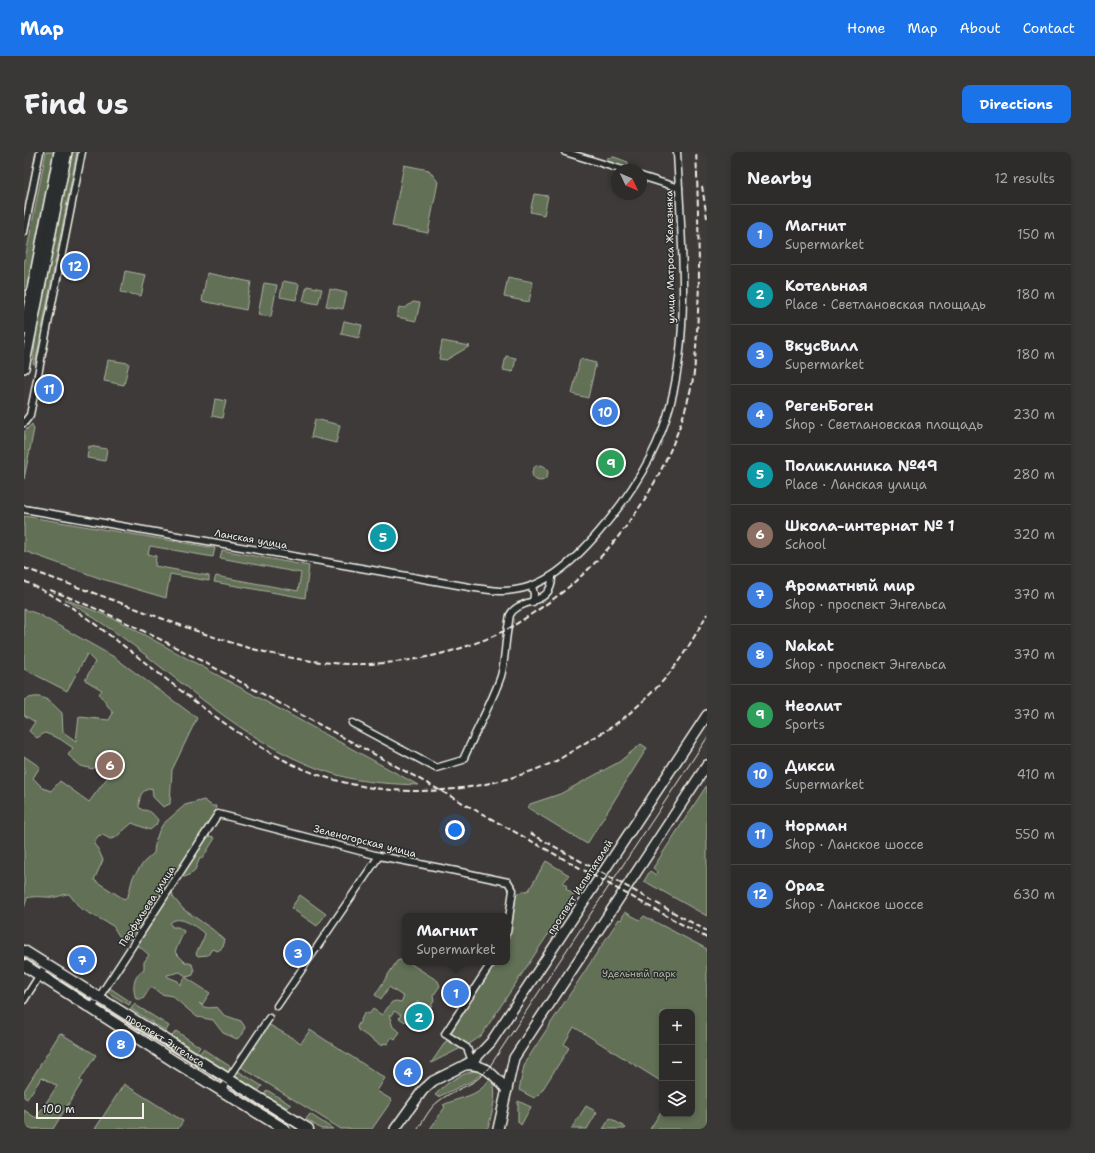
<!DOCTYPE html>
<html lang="en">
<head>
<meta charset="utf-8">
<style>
  :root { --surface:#2e2c2b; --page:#3a3837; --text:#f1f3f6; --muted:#a7a7a9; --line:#494847; --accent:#1a73e8 }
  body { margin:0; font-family:"Shantell Sans",sans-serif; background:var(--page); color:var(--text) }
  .controls { position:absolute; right:12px; bottom:12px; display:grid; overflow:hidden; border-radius:8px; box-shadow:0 2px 6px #0003 }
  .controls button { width:36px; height:36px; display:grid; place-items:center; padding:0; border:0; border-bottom:1px solid var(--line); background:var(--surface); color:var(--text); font:20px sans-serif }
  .compass { position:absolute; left:587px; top:12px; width:36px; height:36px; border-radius:50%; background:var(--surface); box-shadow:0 2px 6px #0003; rotate:134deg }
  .scale { position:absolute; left:12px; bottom:10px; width:108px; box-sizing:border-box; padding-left:4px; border:2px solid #f4f1e8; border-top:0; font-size:11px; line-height:14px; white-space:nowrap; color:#f4f1e8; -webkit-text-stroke:3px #2a2d2e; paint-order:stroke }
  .you { position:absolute; left:431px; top:678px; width:14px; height:14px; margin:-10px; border:3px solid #fff; border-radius:50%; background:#1a73e8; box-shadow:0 0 0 6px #1a73e833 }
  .badge { display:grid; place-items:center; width:26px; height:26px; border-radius:50%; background:var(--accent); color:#fff; font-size:13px; font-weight:700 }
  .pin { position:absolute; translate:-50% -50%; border:2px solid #fff; box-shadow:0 1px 4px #0006 }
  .popup { position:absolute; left:378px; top:761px; width:108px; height:52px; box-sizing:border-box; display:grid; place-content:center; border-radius:8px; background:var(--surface); filter:drop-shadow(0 1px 3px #0005); font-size:13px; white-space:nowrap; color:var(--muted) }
  .popup b { font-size:15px; color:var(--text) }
  .popup::after { content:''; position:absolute; left:50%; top:100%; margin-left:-8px; border:8px solid transparent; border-top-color:var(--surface) }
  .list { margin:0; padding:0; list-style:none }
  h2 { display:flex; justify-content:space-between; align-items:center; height:52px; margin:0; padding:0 16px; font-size:17px }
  h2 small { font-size:13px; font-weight:400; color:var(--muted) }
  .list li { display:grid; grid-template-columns:26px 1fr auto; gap:12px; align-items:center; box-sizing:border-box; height:60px; padding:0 16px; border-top:1px solid var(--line) }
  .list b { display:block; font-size:15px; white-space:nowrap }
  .list p { margin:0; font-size:13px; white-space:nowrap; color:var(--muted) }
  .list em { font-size:13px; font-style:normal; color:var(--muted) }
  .icon { flex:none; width:22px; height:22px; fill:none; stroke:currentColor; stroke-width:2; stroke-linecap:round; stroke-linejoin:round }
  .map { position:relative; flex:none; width:683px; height:977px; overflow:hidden; border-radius:8px }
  header { display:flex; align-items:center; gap:24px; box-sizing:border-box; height:56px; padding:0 20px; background:var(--accent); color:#fff }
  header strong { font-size:19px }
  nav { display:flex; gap:22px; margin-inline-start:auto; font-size:14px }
  .intro { display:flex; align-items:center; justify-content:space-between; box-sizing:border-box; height:96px; padding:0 24px }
  h1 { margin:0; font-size:28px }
  .button { padding:10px 18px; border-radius:8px; background:var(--accent); color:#fff; font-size:14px; font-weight:700 }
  main { display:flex; gap:24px; padding:0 24px }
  aside { flex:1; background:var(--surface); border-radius:8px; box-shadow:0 2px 6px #0003 }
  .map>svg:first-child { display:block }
  .green { fill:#627057; stroke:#abb0a0 }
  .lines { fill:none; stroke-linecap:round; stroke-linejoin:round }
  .minor-tunnel { stroke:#585553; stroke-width:6; stroke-dasharray:6 3; stroke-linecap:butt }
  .minor-casing { stroke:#f4f1e8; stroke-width:9 }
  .secondary-casing { stroke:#f4f1e8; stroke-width:12 }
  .primary-casing { stroke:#f4f1e8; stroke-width:13 }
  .minor { stroke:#2a2d2e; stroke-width:6 }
  .secondary { stroke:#2a2d2e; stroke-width:9 }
  .primary { stroke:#2a2d2e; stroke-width:10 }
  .tram { stroke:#f4f1e8; stroke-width:1 }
  .rail { stroke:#f4f1e8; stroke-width:2; stroke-dasharray:6 3; stroke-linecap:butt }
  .labels { text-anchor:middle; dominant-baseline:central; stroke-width:3; stroke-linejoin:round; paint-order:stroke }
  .street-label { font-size:10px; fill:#f4f1e8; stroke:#2a2d2e }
  .park-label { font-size:10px; fill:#b2b7a7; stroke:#2a2d2e }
</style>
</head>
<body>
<header>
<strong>Map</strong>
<nav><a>Home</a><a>Map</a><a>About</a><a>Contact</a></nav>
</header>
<div class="intro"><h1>Find us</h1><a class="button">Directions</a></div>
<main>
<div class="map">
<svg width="683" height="977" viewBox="0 0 683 977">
  <rect width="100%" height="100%" fill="#3d3a39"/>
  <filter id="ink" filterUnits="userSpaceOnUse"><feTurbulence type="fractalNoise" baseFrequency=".025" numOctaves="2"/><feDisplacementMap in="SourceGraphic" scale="8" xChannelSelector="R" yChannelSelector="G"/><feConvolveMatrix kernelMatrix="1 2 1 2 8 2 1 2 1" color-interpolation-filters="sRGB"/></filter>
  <g filter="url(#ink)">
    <g class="green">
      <polygon points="22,0 30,0 0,151 0,113"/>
      <polygon points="48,0 53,0 11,212 9,212 13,173"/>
      <polygon points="590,5 604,10 604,13 601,16 585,11 583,8 583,6"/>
      <polygon points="380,13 405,18 414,30 404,81 368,74"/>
      <polygon points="510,42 524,44 520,63 506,60"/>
      <polygon points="101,119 122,123 117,144 97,140"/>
      <polygon points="183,121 227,130 222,158 178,149"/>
      <polygon points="484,125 509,130 505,150 480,145"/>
      <polygon points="259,129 275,132 272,148 256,145"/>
      <polygon points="240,131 253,133 247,165 234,163"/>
      <polygon points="283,134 298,137 294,152 279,149"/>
      <polygon points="306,137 323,141 319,157 302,154"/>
      <polygon points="389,150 396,151 392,169 373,165 375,155 381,156"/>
      <polygon points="320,169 338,173 335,186 317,182"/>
      <polygon points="418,189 446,194 422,208 415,207"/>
      <polygon points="482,204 492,206 489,220 479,218"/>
      <polygon points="556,207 572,211 564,246 548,242"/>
      <polygon points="84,208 105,211 100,233 80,229"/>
      <polygon points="191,247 202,249 198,266 188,264"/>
      <polygon points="291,267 316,273 312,291 287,285"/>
      <polygon points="8,272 10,277 0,327 0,280"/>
      <polygon points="65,294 83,297 81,309 63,306"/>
      <circle cx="516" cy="321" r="8"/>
      <polygon points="0,364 191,396 189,405 126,394 124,402 132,404 131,414 185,424 185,429 146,422 142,446 78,427 0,399"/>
      <polygon points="198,398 285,414 281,446 190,430 192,424 274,439 277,421 196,406"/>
      <path d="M41,447L93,468L394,633C371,632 347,631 324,626C244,606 182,550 119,501C94,481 67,464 41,447Z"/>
      <path d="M0,457L14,462L90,505L173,566L148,618L146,652L139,655L129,645L128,636C116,639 116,643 115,655L118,658C127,658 129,662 134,668L132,673L126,678L108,671L91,686L86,687L79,683L74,684L70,692L74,697L79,708L70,728L100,747L104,744L109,725L120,710L130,701L131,691L135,679L139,672L161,653L180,648L188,654H192L190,664L182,675L186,685L187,684L191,686L178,707L176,706L170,720L161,725L152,724L147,732L149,745L159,757L188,777L201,788L199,795L194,799L188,797L184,803L174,804L172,802C174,795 179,790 181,782C173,776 156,761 146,771L148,775H154L160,779L151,800L161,810L168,812L170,819L169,823L163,825L156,820L143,823L144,825L154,829L156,833L161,825L186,841L178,853L175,851C180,857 186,856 193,855L200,863L217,869L221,875L219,882L213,887L199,881L189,868L173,865L148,844L137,842L129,836H126L119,847H112C108,835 109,825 120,817V810L125,803L115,794L113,788L100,787L95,784L89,774L56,756L45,742C40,742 37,744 32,745C23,746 12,743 3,746L0,756V604L16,615L9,626L19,636L27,639L36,629L65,650L86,622L73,612L69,617L57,614L44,603L49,596L36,587L21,581L13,586L5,579L11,570L0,563V548C18,540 25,548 38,561L39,580L52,589L55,565L85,568L89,561L75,542L78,538L61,528L71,510L63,502L43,539L0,517Z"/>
      <polygon points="617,592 623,596 563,692 504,656 506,652 536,642 595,610"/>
      <polygon points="683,633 683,764 620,729 626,719 632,723 634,720 629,716"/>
      <polygon points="522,709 545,723 539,731 543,734 542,737 550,743 457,884 444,893 426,882 472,810 483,810 483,791 488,778 491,742 505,738"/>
      <polygon points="276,743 302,762 293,774 267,756"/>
      <polygon points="601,760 616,768 620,764 683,797 683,977 626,977 638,958 638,962 668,962 668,860 638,860 638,930 550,875 540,892 545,896 515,943 510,946 495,938 500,914 506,903 595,767 597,768"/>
      <polygon points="376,808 384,810 414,829 416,834 409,844 410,849 406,856 394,849 381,870 375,866 377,863 370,859 368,863 365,863 369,875 376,880 371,887 368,885 363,892 360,891 358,894 334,878 333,875 341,860 345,862 349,857 358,863 364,855 368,850 372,849 377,850 380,845 365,835 357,847 351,843 373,809"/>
      <polygon points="86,836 107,850 105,853 83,840"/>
      <polygon points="110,852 145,874 142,879 107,857"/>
      <polygon points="244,872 277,891 286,878 361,926 353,939 368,948 348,977 317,977 217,915"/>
      <polygon points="152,879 176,895 173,900 148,884"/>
      <polygon points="36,881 72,903 56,928 58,930 29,977 0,977 0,958 12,966 33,934 18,925 3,947 0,945 0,939"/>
      <polygon points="422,889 425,889 437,896 407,911"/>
      <polygon points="179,897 207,915 204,920 175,902"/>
      <polygon points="214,919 238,934 234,939 211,924"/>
      <path d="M450,919L459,920L450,928L414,945L411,943C422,931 434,923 450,919Z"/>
      <path d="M467,926C475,940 468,958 465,973L463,977H406L421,955L419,953C431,947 448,945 458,936C461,933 464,929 467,926Z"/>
      <polygon points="100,932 159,969 154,977 71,977"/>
      <polygon points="243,938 267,953 264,956 240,943"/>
      <polygon points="494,949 507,955 497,973 494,970"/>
      <polygon points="562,954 573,960 563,977 547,977"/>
      <polygon points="286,962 309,977 297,977 282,967"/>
      <polygon points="586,966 602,976 601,977 579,977"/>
    </g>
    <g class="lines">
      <polyline class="minor-tunnel" points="245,866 253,854"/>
      <defs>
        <g id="minor">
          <polyline points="541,0 599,18"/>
          <polyline points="617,24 655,36"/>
          <polyline points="0,80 16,0"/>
          <polyline points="0,271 6,263 58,0"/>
          <path d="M0,357L451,436C460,437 470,439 478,439C519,439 549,410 574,381C606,344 635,299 647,250C667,171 657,82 653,0"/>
          <polyline points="508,434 510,442 509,450"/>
          <path d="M328,571L412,616L439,608C451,580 467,553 477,524C481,510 481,490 484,475C485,471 485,466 486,463C495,445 529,455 528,424"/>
          <polyline points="0,848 22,813"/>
          <polyline points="253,854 355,704"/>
          <polyline points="68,856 194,662 355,704 432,719 484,730 489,738 483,780"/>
          <polyline points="448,909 443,896 421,882 468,810"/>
          <polyline points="197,938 245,866"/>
        </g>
        <g id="secondary">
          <polyline points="0,178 35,0"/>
          <polyline points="0,216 43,0"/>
          <path d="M441,913C461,911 471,924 483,938"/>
          <polyline points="371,977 399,938 409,929 441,913 451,907 467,890 683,563"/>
          <polyline points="474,977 490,906 683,613"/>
        </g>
        <g id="primary">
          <path id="s1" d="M0,799L284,977"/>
          <polyline points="0,813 151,910 260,977"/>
        </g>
      </defs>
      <use href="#minor" class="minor-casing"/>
      <use href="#secondary" class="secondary-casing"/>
      <use href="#primary" class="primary-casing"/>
      <use href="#minor" class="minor"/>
      <use href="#secondary" class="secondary"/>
      <use href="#primary" class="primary"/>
      <g class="tram">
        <polyline points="0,804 274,977"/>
        <path d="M394,977C400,968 406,955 415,949C434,934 450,936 466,914L683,586"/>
      </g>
      <g class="rail">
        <polyline points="678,34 683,66"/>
        <path d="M0,416C45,432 90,448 134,465C189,485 239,504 297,510C360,517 425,506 482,478C491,473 500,467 509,461C591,409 649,322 669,227C671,217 671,206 672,196C674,166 675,140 675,111C674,74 674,37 672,0"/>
        <path d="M0,429C10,434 20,439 29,444C52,457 72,473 92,488C146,529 198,575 258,607C341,651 450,648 534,608C542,603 550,598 558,593C568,586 579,581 589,574C607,561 623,546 638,530C656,510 670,486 683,462"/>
        <path d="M26,438C111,470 190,516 270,559C409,633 545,711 683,786"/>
        <polyline points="506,681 683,779"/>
      </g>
    </g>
  </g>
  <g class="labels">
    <g class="street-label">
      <text transform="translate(646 105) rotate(-91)">улица Матроса Железняка</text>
      <text transform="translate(227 387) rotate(10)">Ланская улица</text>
      <text transform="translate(341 689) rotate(14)">Зеленогорская улица</text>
      <text transform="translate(556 735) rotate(-57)">проспект Испытателей</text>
      <text transform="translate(123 754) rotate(-57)">Перфильева улица</text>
      <text stroke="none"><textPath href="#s1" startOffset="167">проспект Энгельса</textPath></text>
    </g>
    <g class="park-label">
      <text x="615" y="821">Удельный парк</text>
    </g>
  </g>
</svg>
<div class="controls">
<button>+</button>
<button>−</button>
<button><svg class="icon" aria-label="layers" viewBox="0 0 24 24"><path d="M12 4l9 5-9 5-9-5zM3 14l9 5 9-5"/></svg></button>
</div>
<svg class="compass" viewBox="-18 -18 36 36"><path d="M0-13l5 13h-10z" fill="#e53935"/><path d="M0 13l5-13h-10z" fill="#a7a7a9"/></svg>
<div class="scale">100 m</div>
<div class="you"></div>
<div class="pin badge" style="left:432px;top:841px;background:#3f7fe0">1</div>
<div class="popup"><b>Магнит</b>Supermarket</div>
<div class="pin badge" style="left:395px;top:865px;background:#0f9aa8">2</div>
<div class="pin badge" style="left:274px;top:801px;background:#3f7fe0">3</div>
<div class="pin badge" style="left:384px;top:920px;background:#3f7fe0">4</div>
<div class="pin badge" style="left:359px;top:385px;background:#0f9aa8">5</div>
<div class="pin badge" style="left:86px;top:613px;background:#8d6e63">6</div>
<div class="pin badge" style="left:58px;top:808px;background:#3f7fe0">7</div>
<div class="pin badge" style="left:97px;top:892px;background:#3f7fe0">8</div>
<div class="pin badge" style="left:587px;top:311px;background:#2e9e5b">9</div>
<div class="pin badge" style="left:581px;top:260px;background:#3f7fe0">10</div>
<div class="pin badge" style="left:25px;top:237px;background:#3f7fe0">11</div>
<div class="pin badge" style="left:51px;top:114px;background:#3f7fe0">12</div>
</div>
<aside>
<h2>Nearby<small>12 results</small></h2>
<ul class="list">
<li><span class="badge" style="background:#3f7fe0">1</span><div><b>Магнит</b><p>Supermarket</p></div><em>150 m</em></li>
<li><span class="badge" style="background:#0f9aa8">2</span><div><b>Котельная</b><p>Place · Светлановская площадь</p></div><em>180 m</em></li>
<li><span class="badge" style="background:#3f7fe0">3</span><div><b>ВкусВилл</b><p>Supermarket</p></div><em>180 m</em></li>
<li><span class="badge" style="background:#3f7fe0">4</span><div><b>РегенБоген</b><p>Shop · Светлановская площадь</p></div><em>230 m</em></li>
<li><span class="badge" style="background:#0f9aa8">5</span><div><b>Поликлиника №49</b><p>Place · Ланская улица</p></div><em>280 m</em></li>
<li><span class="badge" style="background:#8d6e63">6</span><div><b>Школа-интернат № 1</b><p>School</p></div><em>320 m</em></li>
<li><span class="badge" style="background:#3f7fe0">7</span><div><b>Ароматный мир</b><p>Shop · проспект Энгельса</p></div><em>370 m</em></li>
<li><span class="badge" style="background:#3f7fe0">8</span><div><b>Nakat</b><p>Shop · проспект Энгельса</p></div><em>370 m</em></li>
<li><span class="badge" style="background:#2e9e5b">9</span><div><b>Неолит</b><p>Sports</p></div><em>370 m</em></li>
<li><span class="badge" style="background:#3f7fe0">10</span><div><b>Дикси</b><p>Supermarket</p></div><em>410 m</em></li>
<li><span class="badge" style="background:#3f7fe0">11</span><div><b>Норман</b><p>Shop · Ланское шоссе</p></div><em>550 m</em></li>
<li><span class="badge" style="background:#3f7fe0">12</span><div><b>Opaz</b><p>Shop · Ланское шоссе</p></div><em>630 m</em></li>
</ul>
</aside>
</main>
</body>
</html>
